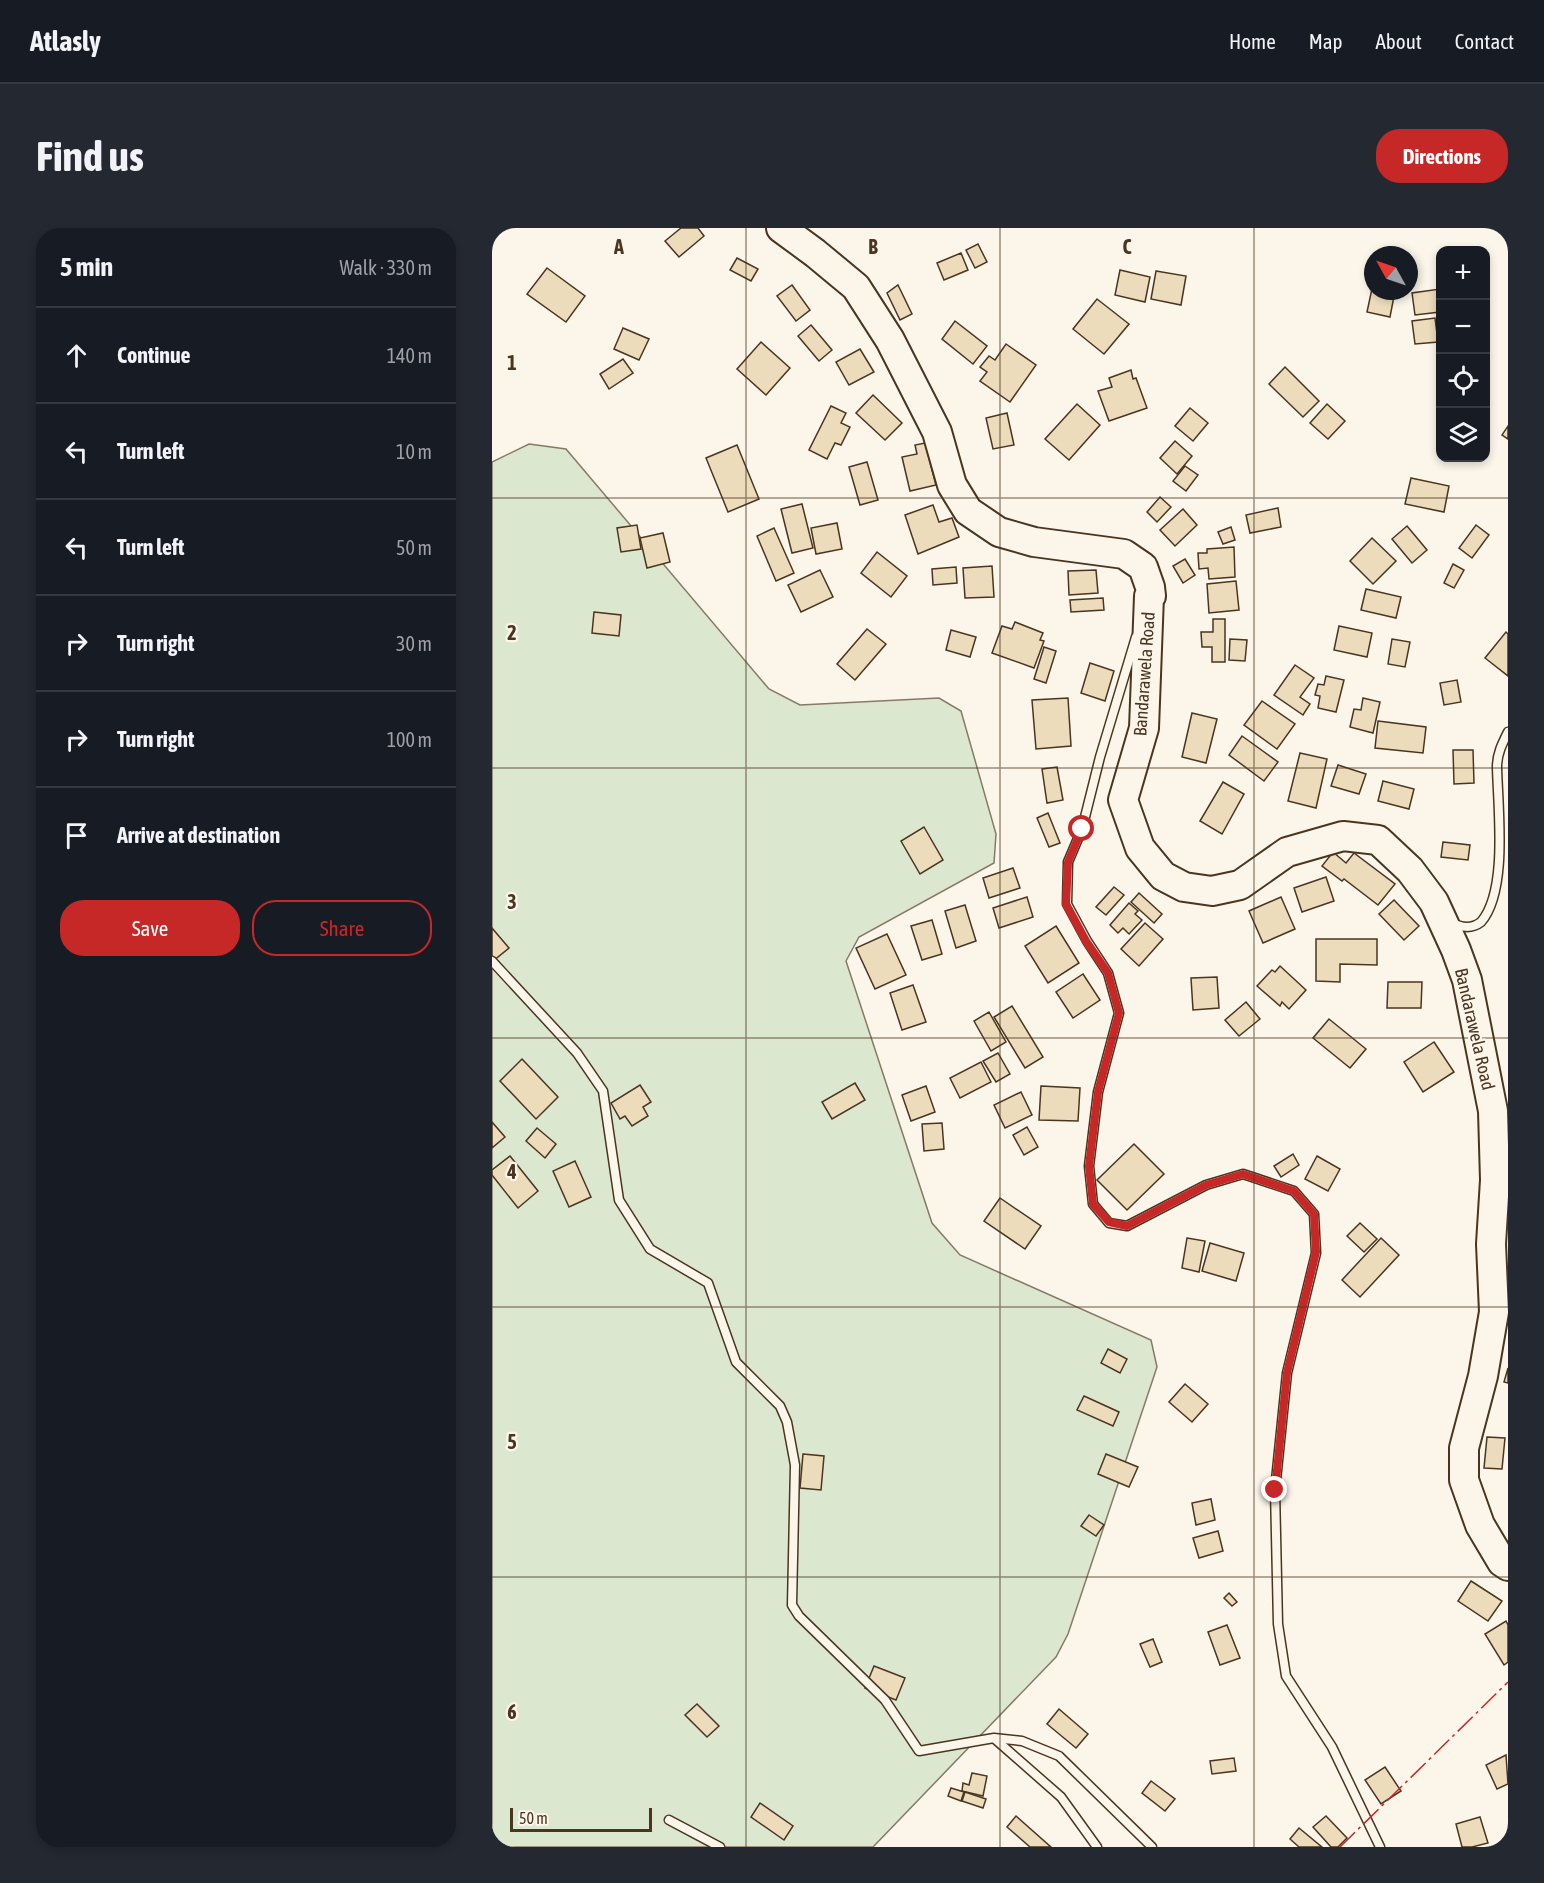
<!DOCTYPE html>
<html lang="en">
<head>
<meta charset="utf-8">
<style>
  :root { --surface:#171b24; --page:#242831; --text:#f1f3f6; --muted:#9ea1a6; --line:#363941; --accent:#c62828 }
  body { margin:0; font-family:"Asap Condensed",sans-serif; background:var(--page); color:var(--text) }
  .controls { position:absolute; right:18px; top:18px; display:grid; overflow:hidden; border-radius:12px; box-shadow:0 3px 9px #0003 }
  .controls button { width:54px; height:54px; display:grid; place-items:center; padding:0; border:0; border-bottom:2px solid var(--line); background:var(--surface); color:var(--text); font:30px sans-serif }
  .compass { position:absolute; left:872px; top:18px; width:54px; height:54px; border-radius:50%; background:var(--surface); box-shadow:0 3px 9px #0003; rotate:310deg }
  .scale { position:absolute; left:18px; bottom:15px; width:142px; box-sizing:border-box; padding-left:6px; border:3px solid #4a3520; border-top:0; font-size:16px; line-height:21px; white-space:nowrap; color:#4a3520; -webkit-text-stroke:4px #fbf6e9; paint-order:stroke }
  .stop { position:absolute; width:18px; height:18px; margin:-14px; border:4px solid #c62828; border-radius:50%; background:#fff }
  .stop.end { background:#c62828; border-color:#fff; box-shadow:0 2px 6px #0008 }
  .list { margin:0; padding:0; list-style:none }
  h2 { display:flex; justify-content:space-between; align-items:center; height:78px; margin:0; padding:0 24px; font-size:26px }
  h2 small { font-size:20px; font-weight:400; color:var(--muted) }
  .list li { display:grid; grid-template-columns:39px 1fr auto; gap:18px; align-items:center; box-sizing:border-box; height:96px; padding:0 24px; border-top:2px solid var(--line) }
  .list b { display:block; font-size:22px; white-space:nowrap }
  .list em { font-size:20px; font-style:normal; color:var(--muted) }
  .actions { display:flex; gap:12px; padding:18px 24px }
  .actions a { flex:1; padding:14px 0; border:2px solid var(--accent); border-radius:24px; text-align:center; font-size:21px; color:var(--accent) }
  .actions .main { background:var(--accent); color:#fff }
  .icon { flex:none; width:33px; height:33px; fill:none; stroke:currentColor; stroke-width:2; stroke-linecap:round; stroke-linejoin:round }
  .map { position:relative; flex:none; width:1016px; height:1619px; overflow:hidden; border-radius:24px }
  header { display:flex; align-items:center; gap:36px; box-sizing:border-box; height:84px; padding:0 30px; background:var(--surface); border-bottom:2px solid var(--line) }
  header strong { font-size:28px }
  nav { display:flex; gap:33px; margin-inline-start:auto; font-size:21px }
  .intro { display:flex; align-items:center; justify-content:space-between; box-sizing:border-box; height:144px; padding:0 36px }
  h1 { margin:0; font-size:42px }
  .button { padding:15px 27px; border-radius:24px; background:var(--accent); color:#fff; font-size:21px; font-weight:700 }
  main { display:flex; gap:36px; padding:0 36px }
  aside { flex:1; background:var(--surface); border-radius:24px; box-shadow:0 3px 9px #0003 }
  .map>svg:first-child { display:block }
  .green { fill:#dce7d0; stroke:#887966; stroke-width:1.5 }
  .building { fill:#ecdcbc; stroke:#4a3520; stroke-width:1.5 }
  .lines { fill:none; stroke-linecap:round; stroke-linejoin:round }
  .service-casing { stroke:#4a3520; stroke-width:11 }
  .trunk-casing { stroke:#4a3520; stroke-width:32 }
  .service { stroke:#fbf6e9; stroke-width:8 }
  .trunk { stroke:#fbf6e9; stroke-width:28 }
  .power { stroke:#c62828; stroke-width:1.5; stroke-dasharray:21 4.5 3 4.5; stroke-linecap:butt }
  .route { stroke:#c62828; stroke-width:8 }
  .grid { fill:none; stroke:#4a3520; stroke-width:1.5; stroke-opacity:0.55 }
  .labels { text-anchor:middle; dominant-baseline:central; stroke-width:4.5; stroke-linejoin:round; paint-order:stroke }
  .street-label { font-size:18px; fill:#4a3520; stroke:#fbf6e9 }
  .grid-label { font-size:20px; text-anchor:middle; font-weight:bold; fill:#4a3520; stroke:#fbf6e9; stroke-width:4.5; stroke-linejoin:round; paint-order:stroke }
</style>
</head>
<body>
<header>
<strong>Atlasly</strong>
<nav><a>Home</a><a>Map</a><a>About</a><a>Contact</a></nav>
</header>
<div class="intro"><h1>Find us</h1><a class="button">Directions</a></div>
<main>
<aside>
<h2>5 min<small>Walk · 330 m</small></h2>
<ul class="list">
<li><svg class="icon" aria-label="ahead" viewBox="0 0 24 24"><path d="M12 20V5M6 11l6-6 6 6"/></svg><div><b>Continue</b></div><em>140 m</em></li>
<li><svg class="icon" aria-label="left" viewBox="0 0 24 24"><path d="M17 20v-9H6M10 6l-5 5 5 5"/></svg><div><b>Turn left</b></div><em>10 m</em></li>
<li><svg class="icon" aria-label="left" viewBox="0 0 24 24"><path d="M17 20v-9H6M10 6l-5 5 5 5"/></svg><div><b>Turn left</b></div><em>50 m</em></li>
<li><svg class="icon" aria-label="right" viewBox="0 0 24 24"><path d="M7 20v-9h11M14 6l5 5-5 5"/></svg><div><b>Turn right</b></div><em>30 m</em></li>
<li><svg class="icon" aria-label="right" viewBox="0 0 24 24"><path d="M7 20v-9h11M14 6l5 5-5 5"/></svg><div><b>Turn right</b></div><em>100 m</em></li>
<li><svg class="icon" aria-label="arrive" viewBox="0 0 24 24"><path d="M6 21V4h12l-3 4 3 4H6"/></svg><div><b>Arrive at destination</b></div></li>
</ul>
<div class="actions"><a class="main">Save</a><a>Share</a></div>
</aside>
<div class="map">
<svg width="1016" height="1619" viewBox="0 0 1016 1619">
  <rect width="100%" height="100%" fill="#fbf6e9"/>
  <polygon class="green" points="37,216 74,221 277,461 308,477 447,470 469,483 504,606 502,635 367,709 354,733 440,995 468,1027 659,1112 665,1139 576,1406 564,1429 381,1619 0,1619 0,234"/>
  <g class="building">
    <polygon points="189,0 206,0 212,8 187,29 173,13"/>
    <polygon points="486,16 495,34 483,40 474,22"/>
    <polygon points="469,25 476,42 452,52 445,35"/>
    <polygon points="245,30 266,41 259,53 238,42"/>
    <polygon points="55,40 93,68 74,94 35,66"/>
    <polygon points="628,42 658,49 653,74 623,67"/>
    <polygon points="664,43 694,48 689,77 659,71"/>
    <polygon points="881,56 881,63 903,63 898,89 875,84"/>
    <polygon points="300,57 318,82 304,93 285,68"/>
    <polygon points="406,57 420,86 408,92 395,65"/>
    <polygon points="948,61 948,84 923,87 920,65"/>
    <polygon points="605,71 637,96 612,126 581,101"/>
    <polygon points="943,90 946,114 923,116 920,93"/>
    <polygon points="463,93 495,118 481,136 450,111"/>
    <polygon points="319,97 340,122 327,133 306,108"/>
    <polygon points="131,100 157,111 147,132 122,121"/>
    <polygon points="269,114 298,140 274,167 245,141"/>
    <polygon points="514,116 544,137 518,174 488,153 495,144 488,139 497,128 503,132"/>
    <polygon points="368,121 382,144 357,157 344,134"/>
    <polygon points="131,131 141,145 117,161 108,146"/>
    <polygon points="793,139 827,173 811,189 777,156"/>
    <polygon points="639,142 641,151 644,150 655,180 617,193 606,163 620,159 617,150"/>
    <polygon points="381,167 410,195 393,212 364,185"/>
    <polygon points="585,176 608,197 577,232 553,211"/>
    <polygon points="835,176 853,193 836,211 818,195"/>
    <polygon points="339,178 354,185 349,195 358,199 349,217 343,215 335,231 317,222"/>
    <polygon points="698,180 716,195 701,213 683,198"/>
    <polygon points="515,185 522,217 501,221 494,190"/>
    <polygon points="1016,198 1016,211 1010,207"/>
    <polygon points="683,213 700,228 685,246 668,230"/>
    <polygon points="433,215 444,257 418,263 410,229 425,226 423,217"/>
    <polygon points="245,217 267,271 236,284 214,230"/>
    <polygon points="375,234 386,272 368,277 357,239"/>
    <polygon points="693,238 706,247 694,263 681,253"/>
    <polygon points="919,250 957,258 952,284 913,276"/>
    <polygon points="668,269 679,279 665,294 655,284"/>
    <polygon points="310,276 321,320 300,325 289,281"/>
    <polygon points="441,277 447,294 460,290 467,309 426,326 413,287"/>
    <polygon points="786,280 789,299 758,305 754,287"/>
    <polygon points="691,281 705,297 683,318 668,302"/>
    <polygon points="345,295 350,321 324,326 319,300"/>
    <polygon points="145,297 149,321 129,324 125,300"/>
    <polygon points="984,297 997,307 980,330 967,320"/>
    <polygon points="915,298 935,322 920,335 900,311"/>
    <polygon points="739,299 743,312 731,316 726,304"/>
    <polygon points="282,300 302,345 284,353 265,308"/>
    <polygon points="171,305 178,334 155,340 148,310"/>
    <polygon points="880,310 904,333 881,356 858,333"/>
    <polygon points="742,319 743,349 717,351 716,340 707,341 706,325 715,325 715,321"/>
    <polygon points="385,324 415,348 399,369 369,345"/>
    <polygon points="693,331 703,347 691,355 681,338"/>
    <polygon points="961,336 972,342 962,360 952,355"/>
    <polygon points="500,338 502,369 473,370 471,340"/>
    <polygon points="464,339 465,355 441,357 440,341"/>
    <polygon points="328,342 341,369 309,384 296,357"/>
    <polygon points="604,342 606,365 577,367 576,343"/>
    <polygon points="744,353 747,382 717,385 715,356"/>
    <polygon points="874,361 909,369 904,390 869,382"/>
    <polygon points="611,370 612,382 579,384 578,372"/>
    <polygon points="102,384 129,387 127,408 100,405"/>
    <polygon points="721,391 733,391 733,434 720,434 720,419 710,419 709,404 721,404"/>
    <polygon points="523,394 551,405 548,412 552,413 542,440 500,425 510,398 520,401"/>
    <polygon points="847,398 880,405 875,429 842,422"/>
    <polygon points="375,401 394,416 363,452 345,436"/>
    <polygon points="459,402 484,409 478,429 454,422"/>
    <polygon points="1014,404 1016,406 1016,448 993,430"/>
    <polygon points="738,411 755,412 753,433 737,432"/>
    <polygon points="900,411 918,414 913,439 896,436"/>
    <polygon points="552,419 564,423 554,455 542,451"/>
    <polygon points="598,435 622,443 613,473 589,465"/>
    <polygon points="803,437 822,450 808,469 818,476 811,487 782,467"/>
    <polygon points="834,448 852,452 844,484 826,480 828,468 823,467 826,456 832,457"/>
    <polygon points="965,452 969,474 952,477 948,455"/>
    <polygon points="576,470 579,518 544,521 540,472"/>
    <polygon points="871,470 888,474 881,505 858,499 862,481 869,482"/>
    <polygon points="770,473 803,496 785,521 752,497"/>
    <polygon points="700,485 725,491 714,535 690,529"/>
    <polygon points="886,493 934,499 931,525 883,520"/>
    <polygon points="750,508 786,534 772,553 737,527"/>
    <polygon points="961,522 981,522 982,555 962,556"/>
    <polygon points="808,525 835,531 824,580 796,573"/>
    <polygon points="846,537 874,546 867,566 839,558"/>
    <polygon points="565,539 571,572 555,575 550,541"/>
    <polygon points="891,553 922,561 917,581 886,573"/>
    <polygon points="731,554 752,566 730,606 708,593"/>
    <polygon points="556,585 568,615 557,619 545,590"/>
    <polygon points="432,599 451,632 428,646 409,613"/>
    <polygon points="951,614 978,617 976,632 949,629"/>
    <polygon points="841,624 854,635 862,625 903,656 886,677 852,651 850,653 830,638"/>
    <polygon points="521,640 528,660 497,670 491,650"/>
    <polygon points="834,649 842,673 810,684 802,660"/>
    <polygon points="622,659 632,667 614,687 604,679"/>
    <polygon points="647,665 670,686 662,695 639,674"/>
    <polygon points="535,669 541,689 507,700 501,680"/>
    <polygon points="789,669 803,701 771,715 757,683"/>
    <polygon points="902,672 927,698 912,712 887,686"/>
    <polygon points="637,675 646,683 643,686 650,692 637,706 631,700 626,705 618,697"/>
    <polygon points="473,677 484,713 464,720 453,683"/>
    <polygon points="440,692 450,726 430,732 419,698"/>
    <polygon points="653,695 671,711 647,738 629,721"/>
    <polygon points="564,698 587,735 556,755 533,718"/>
    <polygon points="0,700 17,720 1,733 0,732"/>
    <polygon points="395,706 414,747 383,761 364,720"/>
    <polygon points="824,711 885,711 885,737 848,736 848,754 824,753"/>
    <polygon points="788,738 814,762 797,781 790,774 788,778 765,758 780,742 783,744"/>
    <polygon points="591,746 608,772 581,790 564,764"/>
    <polygon points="725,749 727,780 701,782 699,750"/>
    <polygon points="896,754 930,754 929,780 895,780"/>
    <polygon points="421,757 434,794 410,802 398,765"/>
    <polygon points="754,774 768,791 747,808 733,792"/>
    <polygon points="520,778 551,829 533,840 502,789"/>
    <polygon points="497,784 514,814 499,823 482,793"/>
    <polygon points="837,791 874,821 858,840 821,810"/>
    <polygon points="942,814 962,844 931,864 912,834"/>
    <polygon points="506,825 518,846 504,854 491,833"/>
    <polygon points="30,831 66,869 44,891 8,853"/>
    <polygon points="489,834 499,854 468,870 458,850"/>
    <polygon points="363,855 373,872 340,891 330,874"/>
    <polygon points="148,857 159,874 151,879 156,888 140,898 133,888 128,891 119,875"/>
    <polygon points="434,858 443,884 419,893 410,867"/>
    <polygon points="549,858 588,860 586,893 547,892"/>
    <polygon points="529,864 540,887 513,900 502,877"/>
    <polygon points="0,894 13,909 0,920"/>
    <polygon points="450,895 452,921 432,923 430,896"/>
    <polygon points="535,899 546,919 532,927 521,907"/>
    <polygon points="45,900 64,916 53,930 34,913"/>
    <polygon points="642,916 672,946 635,982 605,952"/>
    <polygon points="801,926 807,937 789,949 782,938"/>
    <polygon points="18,928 46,963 26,980 0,947 0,942"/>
    <polygon points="825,928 848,941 836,963 813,951"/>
    <polygon points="83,933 99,969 77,979 61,943"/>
    <polygon points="508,970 549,998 533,1021 492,993"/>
    <polygon points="868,995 885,1011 872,1024 855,1008"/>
    <polygon points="695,1010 713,1013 707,1044 690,1040"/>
    <polygon points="889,1010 907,1027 868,1069 850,1052"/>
    <polygon points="718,1015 752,1025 744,1053 710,1043"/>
    <polygon points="616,1121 635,1131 628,1145 609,1135"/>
    <polygon points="1016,1140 1016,1155 1012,1154"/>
    <polygon points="693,1156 716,1176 700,1194 677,1174"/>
    <polygon points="592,1168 627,1184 621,1198 585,1182"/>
    <polygon points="995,1209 1013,1210 1010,1241 992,1240"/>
    <polygon points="311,1226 332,1228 329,1262 308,1260"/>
    <polygon points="614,1226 646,1239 637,1259 606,1246"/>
    <polygon points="719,1271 723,1292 704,1297 700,1275"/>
    <polygon points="597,1287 612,1297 604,1308 589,1298"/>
    <polygon points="726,1303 731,1323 707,1330 701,1310"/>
    <polygon points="979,1353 1010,1373 996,1393 966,1373"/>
    <polygon points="737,1365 745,1374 740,1378 732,1370"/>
    <polygon points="1014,1393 1016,1397 1016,1434 1012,1437 993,1406"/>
    <polygon points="735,1397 748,1430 728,1437 716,1404"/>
    <polygon points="661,1411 670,1434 658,1439 648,1416"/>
    <polygon points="382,1438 413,1450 404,1472 373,1460"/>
    <polygon points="205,1476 227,1498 215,1509 193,1487"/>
    <polygon points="567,1481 596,1506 584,1520 555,1496"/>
    <polygon points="1014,1527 1016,1556 1005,1561 994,1537"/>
    <polygon points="742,1530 744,1543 720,1546 718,1533"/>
    <polygon points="893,1539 909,1563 889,1576 873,1552"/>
    <polygon points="480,1545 495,1548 491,1568 470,1563 471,1555 477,1557"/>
    <polygon points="659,1553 683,1571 673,1583 650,1565"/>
    <polygon points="459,1560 472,1564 469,1573 456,1568"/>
    <polygon points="473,1564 494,1571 491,1580 470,1573"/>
    <polygon points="268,1575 301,1598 292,1612 259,1589"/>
    <polygon points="524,1588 559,1619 538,1619 515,1599"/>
    <polygon points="834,1588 855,1610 846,1619 839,1619 821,1599"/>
    <polygon points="988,1589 996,1615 980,1619 970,1619 964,1596"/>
    <polygon points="807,1600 830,1619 807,1619 798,1611"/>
  </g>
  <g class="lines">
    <defs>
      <g id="service">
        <polyline points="644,409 608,529 590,601 576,634 575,676 595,713 616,745 627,785 606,864 597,938 601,976 617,995 635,998 714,957 751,946 802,963 822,986 824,1025 795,1145 783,1262 786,1396 794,1448 840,1519 888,1619"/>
        <path d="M959,694C969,700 980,701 989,694C1016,663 1006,582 1005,539C1005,526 1010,516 1016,504"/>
        <polyline points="0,733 85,825 111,863 127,972 158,1021 216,1055 244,1134 288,1178 295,1194 303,1237 300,1377 307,1388 393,1472 427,1523 502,1510 530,1513 567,1528 660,1619"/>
        <polyline points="503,1511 569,1569 605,1619"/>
        <polyline points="177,1592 228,1619"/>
      </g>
      <polyline id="trunk" points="289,0 323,25 364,59 398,112 445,204 460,257 476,283 507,304 542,314 632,326 651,339 658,359 659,368 657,368 652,500 631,572 648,620 671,648 692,659 720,663 748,657 795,624 851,608 886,612 918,642 942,674 964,722 975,752 1001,883 1003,952 999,1016 1002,1084 991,1148 972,1220 972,1252 988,1297 1010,1334 1016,1338"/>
    </defs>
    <use href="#service" class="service-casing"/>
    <use href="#trunk" class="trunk-casing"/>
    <use href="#service" class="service"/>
    <use href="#trunk" class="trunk"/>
    <g class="power">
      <polyline points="848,1619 1016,1454"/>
      <polyline points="1010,1619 1016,1613"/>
    </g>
  </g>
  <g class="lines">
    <polyline class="route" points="590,601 576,634 574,676 594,713 616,745 627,785 606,864 597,938 601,976 617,994 635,998 714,957 751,946 802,963 822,986 824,1024 795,1145 783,1262"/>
  </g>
  <path class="grid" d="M254,0V1619M508,0V1619M762,0V1619M0,270H1016M0,540H1016M0,810H1016M0,1079H1016M0,1349H1016"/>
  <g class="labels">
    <g class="street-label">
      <text transform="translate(652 446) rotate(-86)">Bandarawela Road</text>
      <text transform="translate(983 801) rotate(77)">Bandarawela Road</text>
    </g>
  </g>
  <g class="grid-label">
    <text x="127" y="26">A</text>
    <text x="381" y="26">B</text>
    <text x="635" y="26">C</text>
    <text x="20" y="142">1</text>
    <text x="20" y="412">2</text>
    <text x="20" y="681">3</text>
    <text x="20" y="951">4</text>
    <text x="20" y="1221">5</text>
    <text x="20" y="1491">6</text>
  </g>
</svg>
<div class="controls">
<button>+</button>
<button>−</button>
<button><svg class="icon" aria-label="locate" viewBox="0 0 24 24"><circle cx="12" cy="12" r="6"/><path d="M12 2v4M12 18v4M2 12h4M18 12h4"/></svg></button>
<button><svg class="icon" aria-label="layers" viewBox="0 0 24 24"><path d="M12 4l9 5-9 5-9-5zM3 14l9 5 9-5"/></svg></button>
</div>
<svg class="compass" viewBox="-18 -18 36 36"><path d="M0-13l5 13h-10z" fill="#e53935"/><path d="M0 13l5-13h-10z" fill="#9ea1a6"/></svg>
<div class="scale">50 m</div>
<div class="stop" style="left:590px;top:601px"></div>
<div class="stop end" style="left:783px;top:1262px"></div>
</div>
</main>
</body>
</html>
